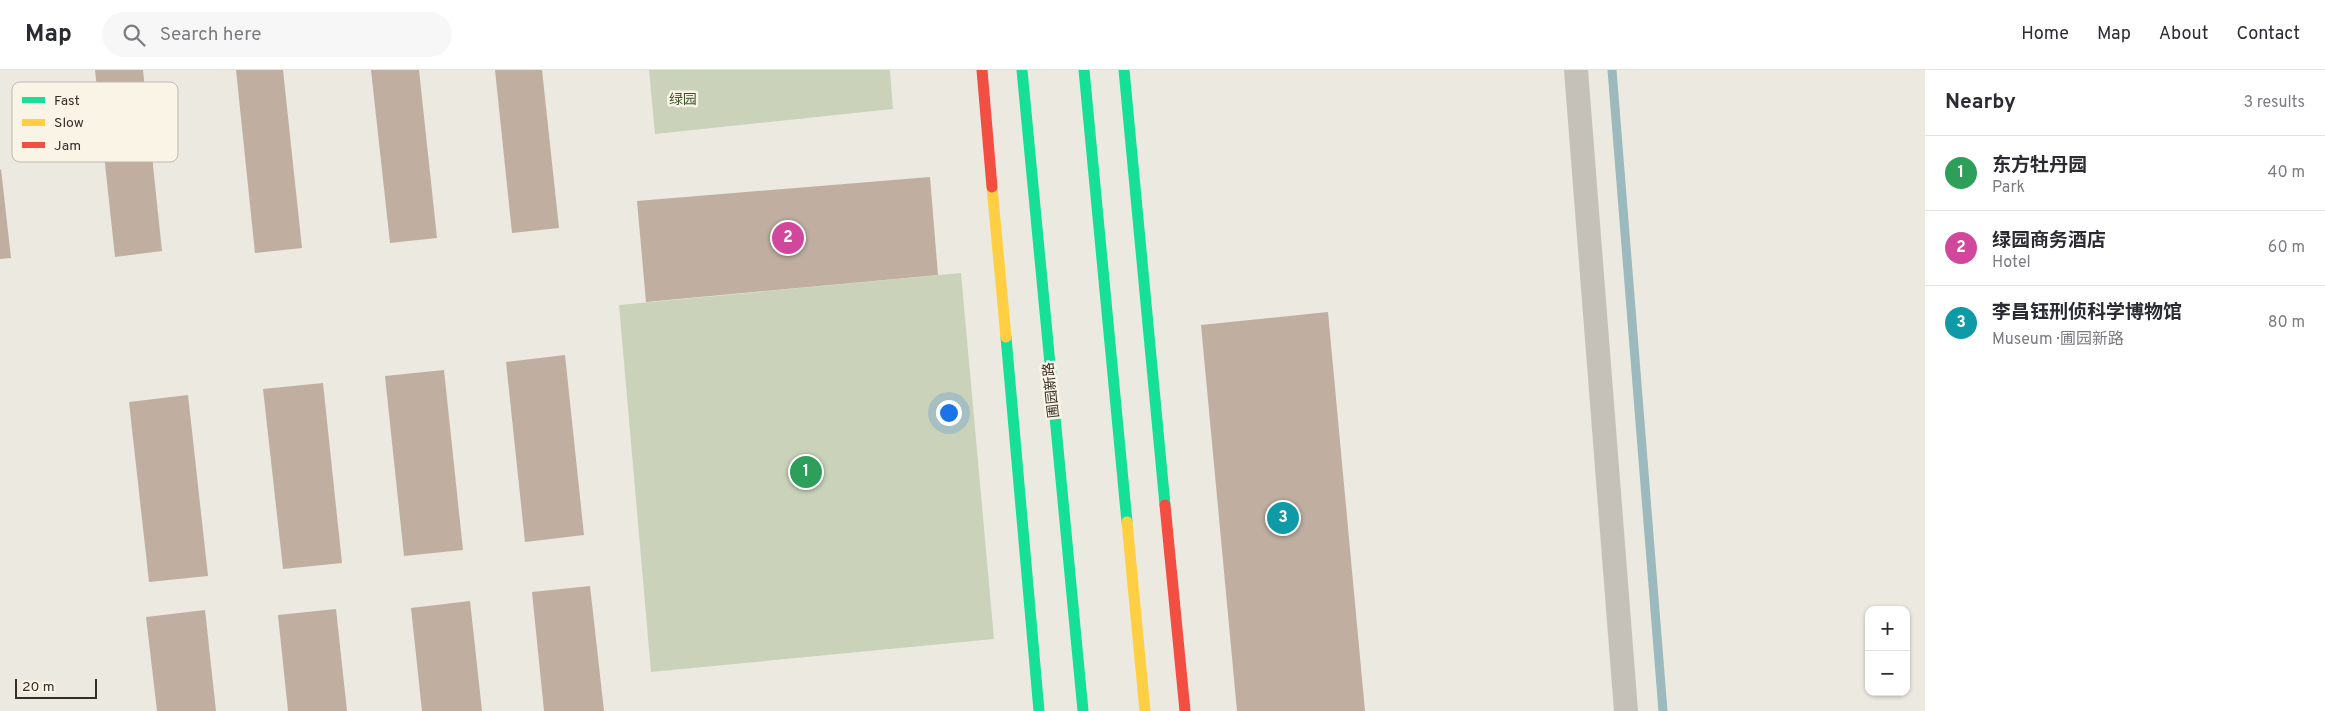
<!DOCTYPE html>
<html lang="en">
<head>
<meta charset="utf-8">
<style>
  :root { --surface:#fff; --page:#f7f7f7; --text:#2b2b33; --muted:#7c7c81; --line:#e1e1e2; --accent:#db2777 }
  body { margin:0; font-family:Overpass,"Noto Sans SC",sans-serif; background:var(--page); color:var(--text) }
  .controls { position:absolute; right:15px; bottom:15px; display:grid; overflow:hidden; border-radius:10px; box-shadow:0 1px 4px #0004 }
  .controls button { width:45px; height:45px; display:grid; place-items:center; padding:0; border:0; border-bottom:1px solid var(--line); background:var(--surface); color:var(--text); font:25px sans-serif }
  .scale { position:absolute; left:15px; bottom:12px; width:82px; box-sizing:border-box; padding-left:5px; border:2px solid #362e27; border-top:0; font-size:14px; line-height:18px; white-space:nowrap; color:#362e27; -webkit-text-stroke:4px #faf4e7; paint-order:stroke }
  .you { position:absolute; left:948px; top:342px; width:18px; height:18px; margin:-12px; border:4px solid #fff; border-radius:50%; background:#1a73e8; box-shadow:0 0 0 8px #1a73e833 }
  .badge { display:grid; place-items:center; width:32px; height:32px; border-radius:50%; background:var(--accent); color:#fff; font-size:16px; font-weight:700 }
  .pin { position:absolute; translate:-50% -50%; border:2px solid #fff; box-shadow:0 1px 5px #0006 }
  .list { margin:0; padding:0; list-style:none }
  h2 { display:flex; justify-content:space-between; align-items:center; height:65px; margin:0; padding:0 20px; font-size:21px }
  h2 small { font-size:16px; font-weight:400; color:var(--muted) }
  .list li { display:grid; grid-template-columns:32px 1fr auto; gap:15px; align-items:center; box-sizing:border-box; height:75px; padding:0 20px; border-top:1px solid var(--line) }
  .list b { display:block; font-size:19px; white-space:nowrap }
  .list p { margin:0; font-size:16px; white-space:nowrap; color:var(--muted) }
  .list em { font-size:16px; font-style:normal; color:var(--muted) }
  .icon { flex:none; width:28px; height:28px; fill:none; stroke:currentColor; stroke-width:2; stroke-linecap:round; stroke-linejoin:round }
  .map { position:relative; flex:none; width:1925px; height:641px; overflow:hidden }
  header { display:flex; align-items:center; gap:30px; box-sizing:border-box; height:70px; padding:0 25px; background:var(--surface); border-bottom:1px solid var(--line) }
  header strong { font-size:24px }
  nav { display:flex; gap:28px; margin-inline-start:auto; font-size:18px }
  .search { width:350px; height:45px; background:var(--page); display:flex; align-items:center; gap:12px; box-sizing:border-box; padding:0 18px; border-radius:28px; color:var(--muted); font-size:19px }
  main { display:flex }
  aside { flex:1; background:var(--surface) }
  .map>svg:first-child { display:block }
  .green { fill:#cad3ba }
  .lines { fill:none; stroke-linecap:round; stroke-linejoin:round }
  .stream { stroke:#9cb9be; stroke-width:9 }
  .building { fill:#c0afa1 }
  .street { stroke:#c5c1b9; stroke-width:24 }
  .fast { stroke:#16e098; stroke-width:11 }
  .slow { stroke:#ffcf43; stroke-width:11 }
  .jam { stroke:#f24e42; stroke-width:11 }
  .labels { text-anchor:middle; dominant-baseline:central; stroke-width:5; stroke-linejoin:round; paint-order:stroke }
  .park-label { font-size:14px; fill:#3f552a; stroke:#faf4e7 }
  .street-label { font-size:14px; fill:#362e27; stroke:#faf4e7 }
  .key { fill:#faf4e7; stroke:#bfb9ad; stroke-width:1 }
  .key-label { font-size:14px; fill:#362e27 }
</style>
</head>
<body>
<header>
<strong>Map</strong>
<div class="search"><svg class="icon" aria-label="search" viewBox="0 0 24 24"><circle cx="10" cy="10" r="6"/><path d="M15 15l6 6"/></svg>Search here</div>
<nav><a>Home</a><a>Map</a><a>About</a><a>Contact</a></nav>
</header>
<main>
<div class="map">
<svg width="1925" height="641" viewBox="0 0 1925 641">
  <rect width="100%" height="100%" fill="#ece9e0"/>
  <g class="green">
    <polygon points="649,0 890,0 893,39 655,64"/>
    <polygon points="961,203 994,569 651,602 619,235"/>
  </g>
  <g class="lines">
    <polyline class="stream" points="1612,0 1663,641"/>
  </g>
  <g class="building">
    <polygon points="95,0 143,0 162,181 115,187"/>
    <polygon points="236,0 283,0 302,178 255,183"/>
    <polygon points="371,0 419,0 437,168 390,173"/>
    <polygon points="495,0 542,0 559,158 512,163"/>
    <polygon points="1,99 11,188 0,189 0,100"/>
    <polygon points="930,107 938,205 646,232 637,131"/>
    <polygon points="1328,242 1365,641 1237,641 1201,255"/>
    <polygon points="565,285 584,465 525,472 506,292"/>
    <polygon points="444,300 463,480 404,486 385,306"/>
    <polygon points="323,313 342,493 283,499 263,319"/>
    <polygon points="188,325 208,506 149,512 129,332"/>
    <polygon points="590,516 604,641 544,641 532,522"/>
    <polygon points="470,531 482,641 422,641 411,538"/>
    <polygon points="336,539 347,641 288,641 278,545"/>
    <polygon points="205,540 216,641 157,641 146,547"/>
  </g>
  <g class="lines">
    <polyline class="street" points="1576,0 1626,641"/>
    <g class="fast">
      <polyline points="1022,0 1083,641"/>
      <polyline points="1084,0 1127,452"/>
      <polyline points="1124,0 1165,435"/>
      <polyline points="1006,267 1039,641"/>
    </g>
    <g class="slow">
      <polyline points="992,117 1006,267"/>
      <polyline points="1127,452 1145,641"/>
    </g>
    <g class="jam">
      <polyline points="982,0 992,117"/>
      <polyline points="1165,435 1185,641"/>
    </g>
  </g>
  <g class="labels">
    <g class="park-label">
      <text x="683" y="30">绿园</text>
    </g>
    <g class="street-label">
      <text transform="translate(1052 320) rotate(-96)">圃园新路</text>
    </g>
  </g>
  <rect x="12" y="12" width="166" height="80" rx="8" class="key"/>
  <rect x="22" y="27" width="23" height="6" fill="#16e098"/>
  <rect x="22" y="49" width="23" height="7" fill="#ffcf43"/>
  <rect x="22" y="72" width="23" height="6" fill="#f24e42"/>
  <g class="key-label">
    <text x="54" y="35">Fast</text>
    <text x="54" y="57">Slow</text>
    <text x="54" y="80">Jam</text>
  </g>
</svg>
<div class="controls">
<button>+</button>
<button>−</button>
</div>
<div class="scale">20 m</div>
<div class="you"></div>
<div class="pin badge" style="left:806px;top:402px;background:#2e9e5b">1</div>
<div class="pin badge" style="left:788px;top:168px;background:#d1479c">2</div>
<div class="pin badge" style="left:1283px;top:448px;background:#0f9aa8">3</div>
</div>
<aside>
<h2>Nearby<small>3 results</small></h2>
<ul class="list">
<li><span class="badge" style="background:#2e9e5b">1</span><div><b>东方牡丹园</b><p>Park</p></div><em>40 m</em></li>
<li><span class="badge" style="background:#d1479c">2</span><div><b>绿园商务酒店</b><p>Hotel</p></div><em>60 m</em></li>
<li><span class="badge" style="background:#0f9aa8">3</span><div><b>李昌钰刑侦科学博物馆</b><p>Museum · 圃园新路</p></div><em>80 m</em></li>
</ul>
</aside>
</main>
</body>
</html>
